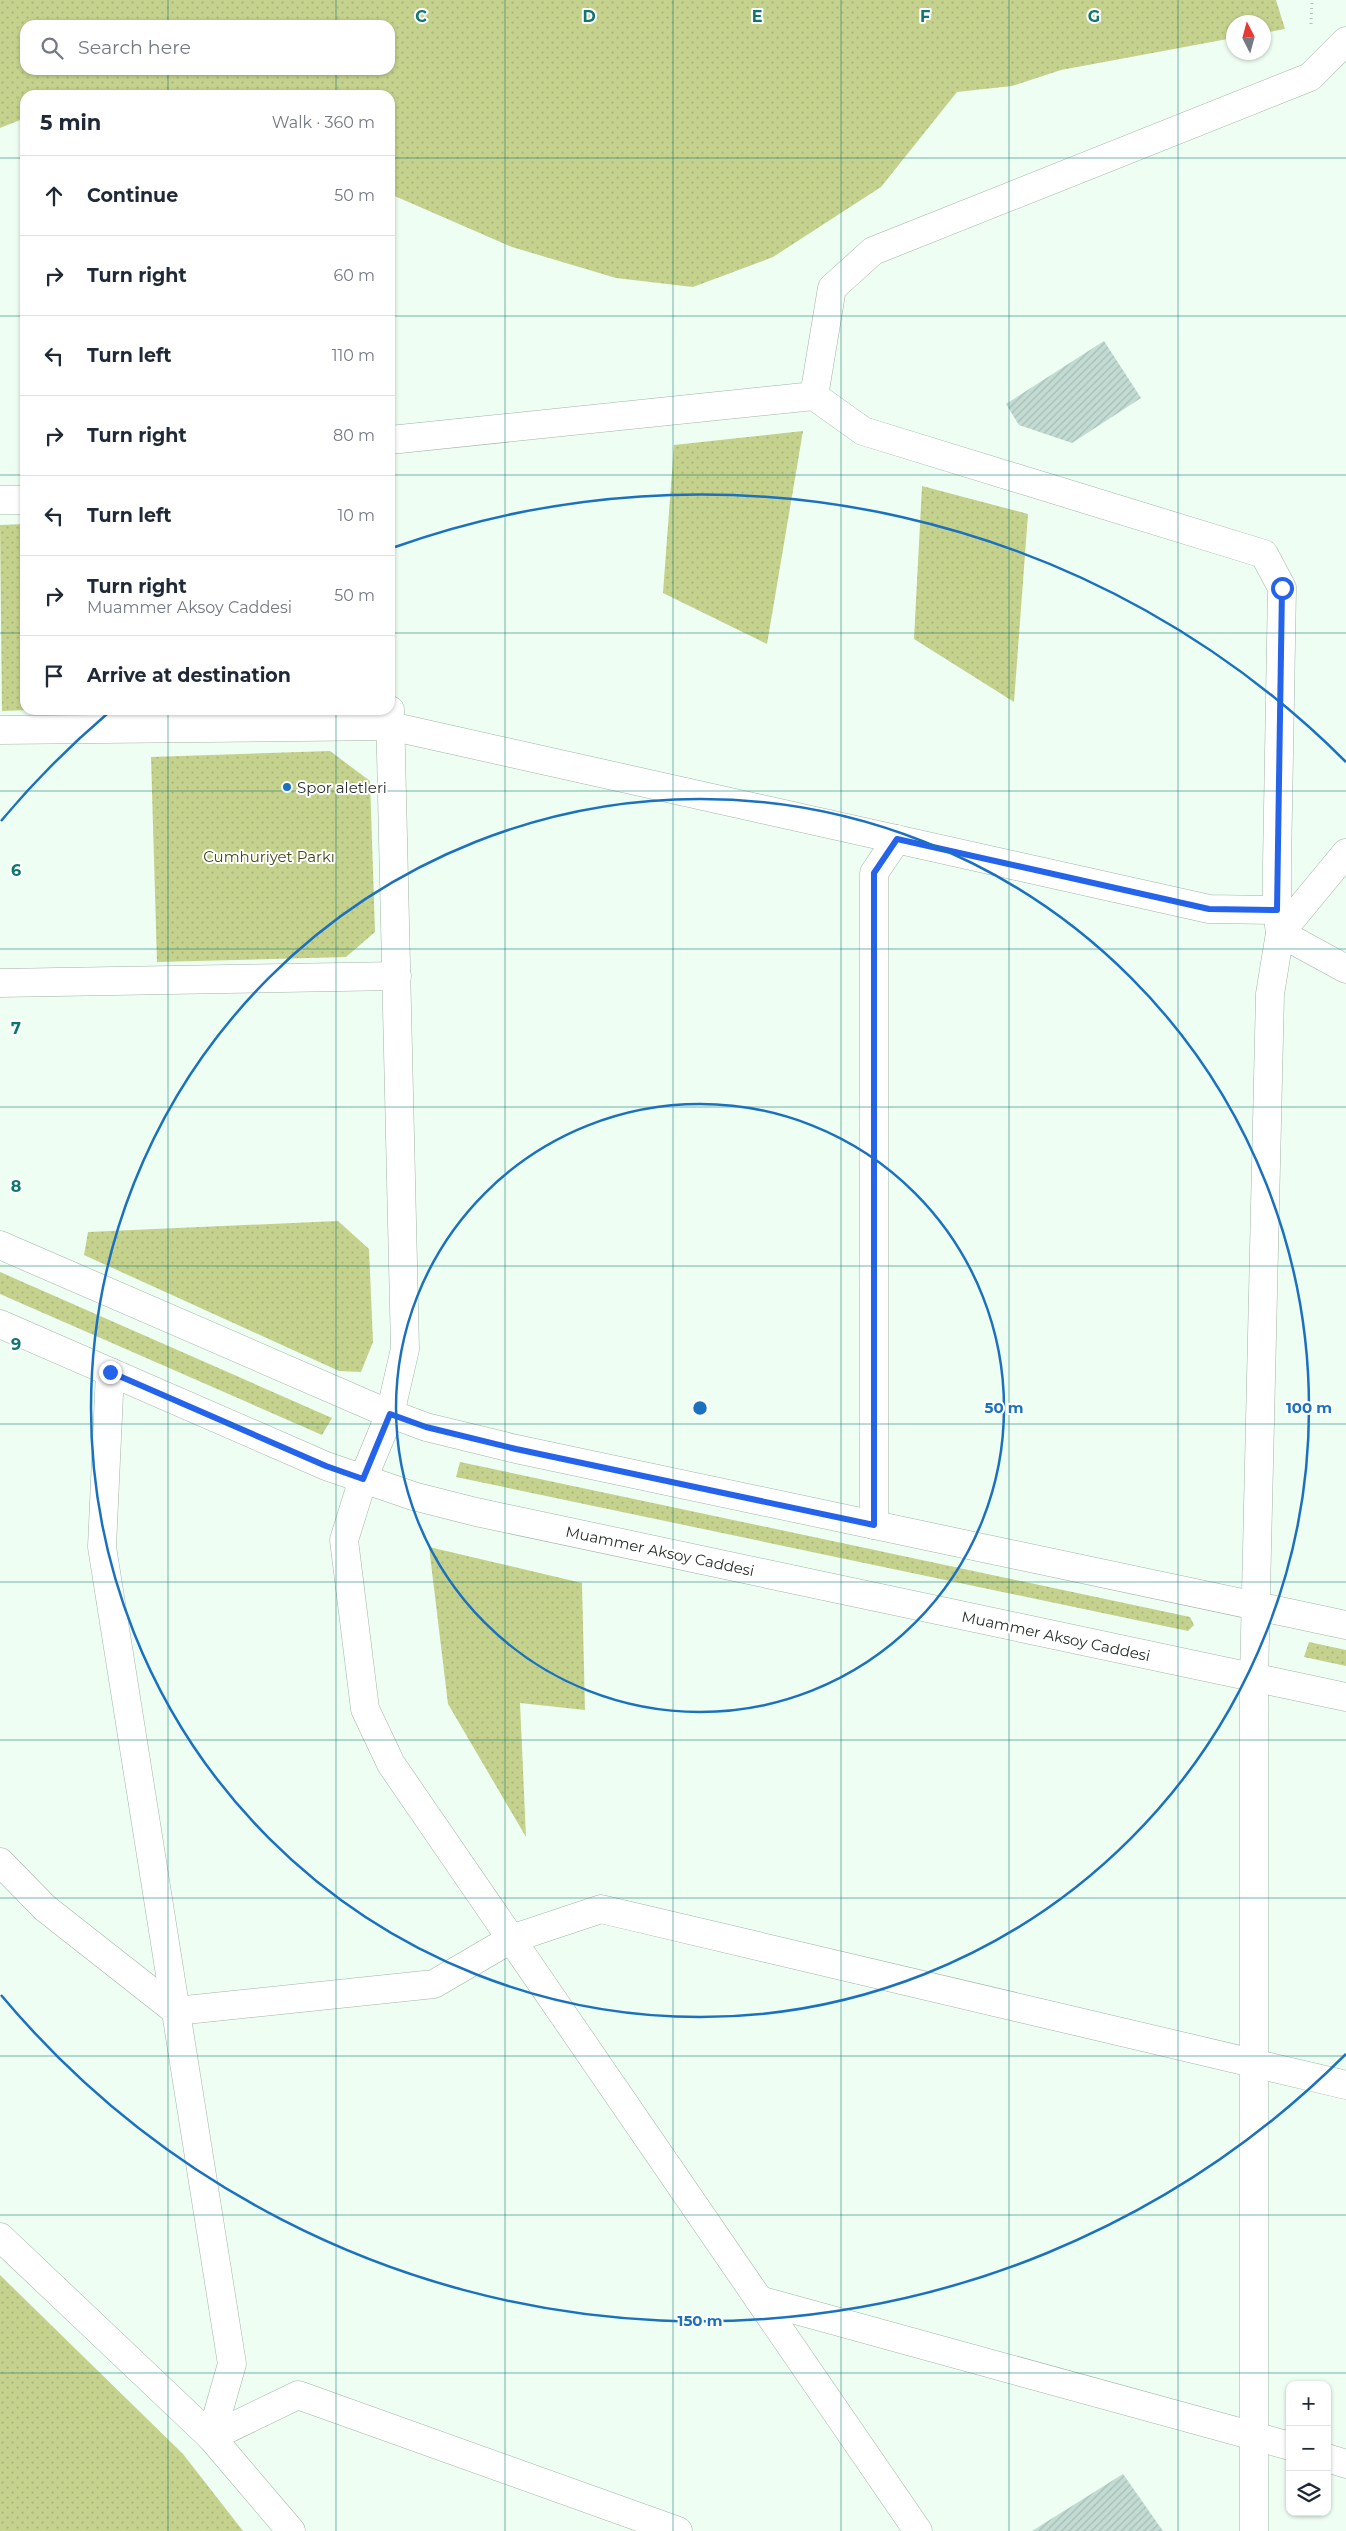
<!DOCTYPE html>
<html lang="en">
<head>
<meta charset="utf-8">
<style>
  :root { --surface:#fff; --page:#f6f6f7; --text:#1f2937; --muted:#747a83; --line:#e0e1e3 }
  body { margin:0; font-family:Montserrat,sans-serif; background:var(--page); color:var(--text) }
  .controls { position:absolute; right:15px; bottom:15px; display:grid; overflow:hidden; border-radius:10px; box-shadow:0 1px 4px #0004 }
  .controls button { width:45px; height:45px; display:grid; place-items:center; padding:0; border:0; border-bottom:1px solid var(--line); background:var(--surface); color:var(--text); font:25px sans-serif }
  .compass { position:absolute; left:1226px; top:15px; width:45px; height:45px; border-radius:50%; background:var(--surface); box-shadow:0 1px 4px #0004; rotate:354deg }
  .stop { position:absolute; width:15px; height:15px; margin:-11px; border:4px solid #2563eb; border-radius:50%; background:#fff }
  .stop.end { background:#2563eb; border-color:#fff; box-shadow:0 1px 5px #0008 }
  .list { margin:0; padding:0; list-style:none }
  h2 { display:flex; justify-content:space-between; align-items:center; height:65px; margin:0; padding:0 20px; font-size:21px }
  h2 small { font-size:16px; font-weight:400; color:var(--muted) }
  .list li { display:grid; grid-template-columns:32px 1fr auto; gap:15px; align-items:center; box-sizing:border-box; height:80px; padding:0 20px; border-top:1px solid var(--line) }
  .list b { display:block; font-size:19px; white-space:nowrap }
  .list p { margin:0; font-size:16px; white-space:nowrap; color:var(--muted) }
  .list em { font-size:16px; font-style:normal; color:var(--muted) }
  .icon { flex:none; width:28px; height:28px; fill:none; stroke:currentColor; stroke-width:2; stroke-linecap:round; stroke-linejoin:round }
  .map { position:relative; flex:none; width:1346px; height:2531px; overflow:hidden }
  .search { position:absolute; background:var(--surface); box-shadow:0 1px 4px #0004; left:20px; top:20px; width:375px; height:55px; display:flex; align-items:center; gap:12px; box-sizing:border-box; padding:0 18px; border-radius:15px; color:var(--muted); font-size:19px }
  .panel { position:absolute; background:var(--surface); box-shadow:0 1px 4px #0004; left:20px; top:90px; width:375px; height:625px; border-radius:15px }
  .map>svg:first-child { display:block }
  .green { fill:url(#green-dots); fill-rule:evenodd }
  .building { fill:url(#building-hatch) }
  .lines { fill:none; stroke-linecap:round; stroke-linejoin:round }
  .minor-casing { stroke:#a1b4a7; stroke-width:29 }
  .primary-casing { stroke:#a1b4a7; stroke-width:29 }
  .path { stroke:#b3c0b7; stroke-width:3; stroke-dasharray:1 4; stroke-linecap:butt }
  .minor { stroke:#fff; stroke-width:28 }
  .primary { stroke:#fff; stroke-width:28 }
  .route { stroke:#2563eb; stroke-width:6 }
  .grid { fill:none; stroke:#0f766e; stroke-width:1; stroke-opacity:0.55 }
  .ring { fill:none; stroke:#1b71be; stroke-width:2.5 }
  .poi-dot { fill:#1b71be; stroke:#fff; stroke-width:2 }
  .labels { text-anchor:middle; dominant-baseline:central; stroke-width:4; stroke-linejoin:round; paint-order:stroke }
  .poi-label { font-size:15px; fill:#29312b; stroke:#fff; text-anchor:start }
  .park-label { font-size:15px; fill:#424916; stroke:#fff }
  .street-label { font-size:15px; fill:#29312b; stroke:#fff }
  .grid-label { font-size:16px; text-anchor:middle; font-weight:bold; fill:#0f766e; stroke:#fff; stroke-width:4; stroke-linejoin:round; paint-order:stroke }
  .centre { fill:#1b71be; stroke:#fff; stroke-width:2.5 }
  .ring-label { font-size:15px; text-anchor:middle; font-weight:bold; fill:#1b71be; stroke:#fff; stroke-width:4; stroke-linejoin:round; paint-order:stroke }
</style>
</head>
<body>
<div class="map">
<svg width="1346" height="2531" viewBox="0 0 1346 2531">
  <defs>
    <pattern id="green-dots" width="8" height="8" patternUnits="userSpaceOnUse" patternTransform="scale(1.25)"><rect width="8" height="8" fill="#c5d28d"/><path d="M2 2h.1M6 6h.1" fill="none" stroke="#a9b57a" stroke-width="1.8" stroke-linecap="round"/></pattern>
    <pattern id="building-hatch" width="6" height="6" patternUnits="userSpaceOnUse" patternTransform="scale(1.25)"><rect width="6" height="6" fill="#c2dbd3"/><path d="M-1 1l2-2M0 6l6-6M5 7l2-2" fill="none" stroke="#a7bcb5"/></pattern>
  </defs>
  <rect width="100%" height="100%" fill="#eefef3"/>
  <g class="green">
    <path d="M0,0H1276L1285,29L1264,33V22H1234L1233,38L1061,70L1012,86L957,92L881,187L773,257L693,287L616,278L512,247L390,194V95H25V118L0,128ZM25,25H390V70H25Z"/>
    <polygon points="803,431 767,644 663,593 674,445"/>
    <polygon points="922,486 1028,514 1014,702 914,639"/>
    <polygon points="25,524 25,710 30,710 2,711 0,525"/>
    <polygon points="330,751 370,781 375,932 346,957 157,962 151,757"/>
    <polygon points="338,1221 369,1249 373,1342 361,1372 339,1371 84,1255 88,1232"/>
    <polygon points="0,1272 332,1418 322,1435 0,1294"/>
    <polygon points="460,1462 1190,1617 1194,1625 1188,1631 456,1477"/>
    <polygon points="429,1547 582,1583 585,1710 520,1703 526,1837 448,1704"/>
    <polygon points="1309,1642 1346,1650 1346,1666 1304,1657"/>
    <polygon points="0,2275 183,2454 243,2531 0,2531"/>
  </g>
  <g class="building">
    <polygon points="1104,341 1141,398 1072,443 1019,425 1006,404"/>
    <polygon points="1123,2474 1163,2531 1032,2531"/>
  </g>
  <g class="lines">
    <defs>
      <g id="minor">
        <polyline points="814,396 863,431 1264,554 1282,588 1277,864 1277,910 1280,933 1270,994 1254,1678 1254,2531"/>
        <polyline points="390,440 814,396 832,288 873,251 1310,77 1346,41"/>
        <polyline points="0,500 25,500"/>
        <polyline points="390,710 405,1349 390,1414 363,1479 344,1540 365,1709 391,1764 918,2531"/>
        <polyline points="0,730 390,726 1209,909 1277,910"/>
        <polyline points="1280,933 1346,853"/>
        <polyline points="1280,933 1346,969"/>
        <polyline points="0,983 397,976"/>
        <polyline points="110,1372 102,1547 232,2364 211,2437"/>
        <polyline points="874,1525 874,873 897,839"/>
        <polyline points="0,1862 45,1908 176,2011 434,1984 511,1939 601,1909 1346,2085"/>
        <polyline points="0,2237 211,2437 291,2531"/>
        <polyline points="759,2300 1290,2446"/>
        <polyline points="211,2437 298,2395 678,2531"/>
        <polyline points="1327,2458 1346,2464"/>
      </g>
      <g id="primary">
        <polyline points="0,1245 378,1409 426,1427 516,1449 1346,1625"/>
        <polyline points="0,1324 326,1466 413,1496 476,1512 1346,1697"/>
      </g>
    </defs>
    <use href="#minor" class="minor-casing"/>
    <use href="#primary" class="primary-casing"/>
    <polyline class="path" points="1311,24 1312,0"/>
    <use href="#minor" class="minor"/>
    <use href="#primary" class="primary"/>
  </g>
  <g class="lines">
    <polyline class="route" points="110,1372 326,1466 363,1479 390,1414 426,1427 516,1449 874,1525 874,873 897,839 1209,909 1277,910 1282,588"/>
  </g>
  <path class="grid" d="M168,0V25M336,0V25M505,0V2531M673,0V2531M841,0V2531M1009,0V2531M1178,0V2531M168,70V95M336,70V95M0,158H25M390,158H1346M0,316H25M390,316H1346M0,475H25M390,475H1346M0,633H25M390,633H1346M168,710V2531M336,710V2531M0,791H1346M0,949H1346M0,1107H1346M0,1266H1346M0,1424H1346M0,1582H1346M0,1740H1346M0,1898H1346M0,2056H1346M0,2215H1346M0,2373H1346"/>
  <g class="ring">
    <circle cx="700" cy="1408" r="304"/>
    <circle cx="700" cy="1408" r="609"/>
    <path d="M1346 2054A913 913 0 0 1 1 1995M1 821A913 913 0 0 1 107 714M395 547A913 913 0 0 1 1346 762"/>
  </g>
  <circle class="poi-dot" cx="287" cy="787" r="5"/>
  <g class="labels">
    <g class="poi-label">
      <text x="297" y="787">Spor aletleri</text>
    </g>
    <g class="park-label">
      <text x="269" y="856">Cumhuriyet Parkı</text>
    </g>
    <g class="street-label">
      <text transform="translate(660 1551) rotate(12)">Muammer Aksoy Caddesi</text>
      <text transform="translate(1056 1636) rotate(12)">Muammer Aksoy Caddesi</text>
    </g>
  </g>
  <g class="grid-label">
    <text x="421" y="22">C</text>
    <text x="589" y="22">D</text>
    <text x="757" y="22">E</text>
    <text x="925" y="22">F</text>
    <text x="1094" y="22">G</text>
    <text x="16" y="876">6</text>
    <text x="16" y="1034">7</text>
    <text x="16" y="1192">8</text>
    <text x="16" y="1350">9</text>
  </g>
  <circle cx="700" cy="1408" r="8" class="centre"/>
  <g class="ring-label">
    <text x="1004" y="1413">50 m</text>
    <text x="1309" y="1413">100 m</text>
    <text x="700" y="2326">150 m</text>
  </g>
</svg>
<div class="controls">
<button>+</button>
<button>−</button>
<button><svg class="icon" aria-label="layers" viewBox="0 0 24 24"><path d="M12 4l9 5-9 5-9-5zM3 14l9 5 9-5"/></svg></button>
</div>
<svg class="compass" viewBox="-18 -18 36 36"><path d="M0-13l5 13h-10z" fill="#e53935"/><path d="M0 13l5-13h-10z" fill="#747a83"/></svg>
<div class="stop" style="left:1282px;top:588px"></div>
<div class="stop end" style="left:110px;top:1372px"></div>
<div class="search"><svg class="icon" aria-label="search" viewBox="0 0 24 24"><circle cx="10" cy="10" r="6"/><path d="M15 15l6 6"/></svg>Search here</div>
<section class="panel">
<h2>5 min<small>Walk · 360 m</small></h2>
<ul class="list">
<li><svg class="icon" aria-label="ahead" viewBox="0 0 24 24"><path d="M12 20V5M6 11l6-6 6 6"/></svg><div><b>Continue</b></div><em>50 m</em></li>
<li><svg class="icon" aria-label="right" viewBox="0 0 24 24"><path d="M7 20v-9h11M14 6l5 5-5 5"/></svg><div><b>Turn right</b></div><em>60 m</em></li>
<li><svg class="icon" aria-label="left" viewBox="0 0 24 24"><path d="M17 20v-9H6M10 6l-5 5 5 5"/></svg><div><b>Turn left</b></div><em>110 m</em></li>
<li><svg class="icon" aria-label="right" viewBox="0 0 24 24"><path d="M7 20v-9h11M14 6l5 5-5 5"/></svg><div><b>Turn right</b></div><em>80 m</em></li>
<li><svg class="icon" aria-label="left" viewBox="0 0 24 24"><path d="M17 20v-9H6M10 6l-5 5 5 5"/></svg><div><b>Turn left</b></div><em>10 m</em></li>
<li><svg class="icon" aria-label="right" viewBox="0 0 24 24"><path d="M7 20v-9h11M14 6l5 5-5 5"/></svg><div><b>Turn right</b><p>Muammer Aksoy Caddesi</p></div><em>50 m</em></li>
<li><svg class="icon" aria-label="arrive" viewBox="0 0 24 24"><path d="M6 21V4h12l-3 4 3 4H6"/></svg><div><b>Arrive at destination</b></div></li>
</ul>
</section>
</div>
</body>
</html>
